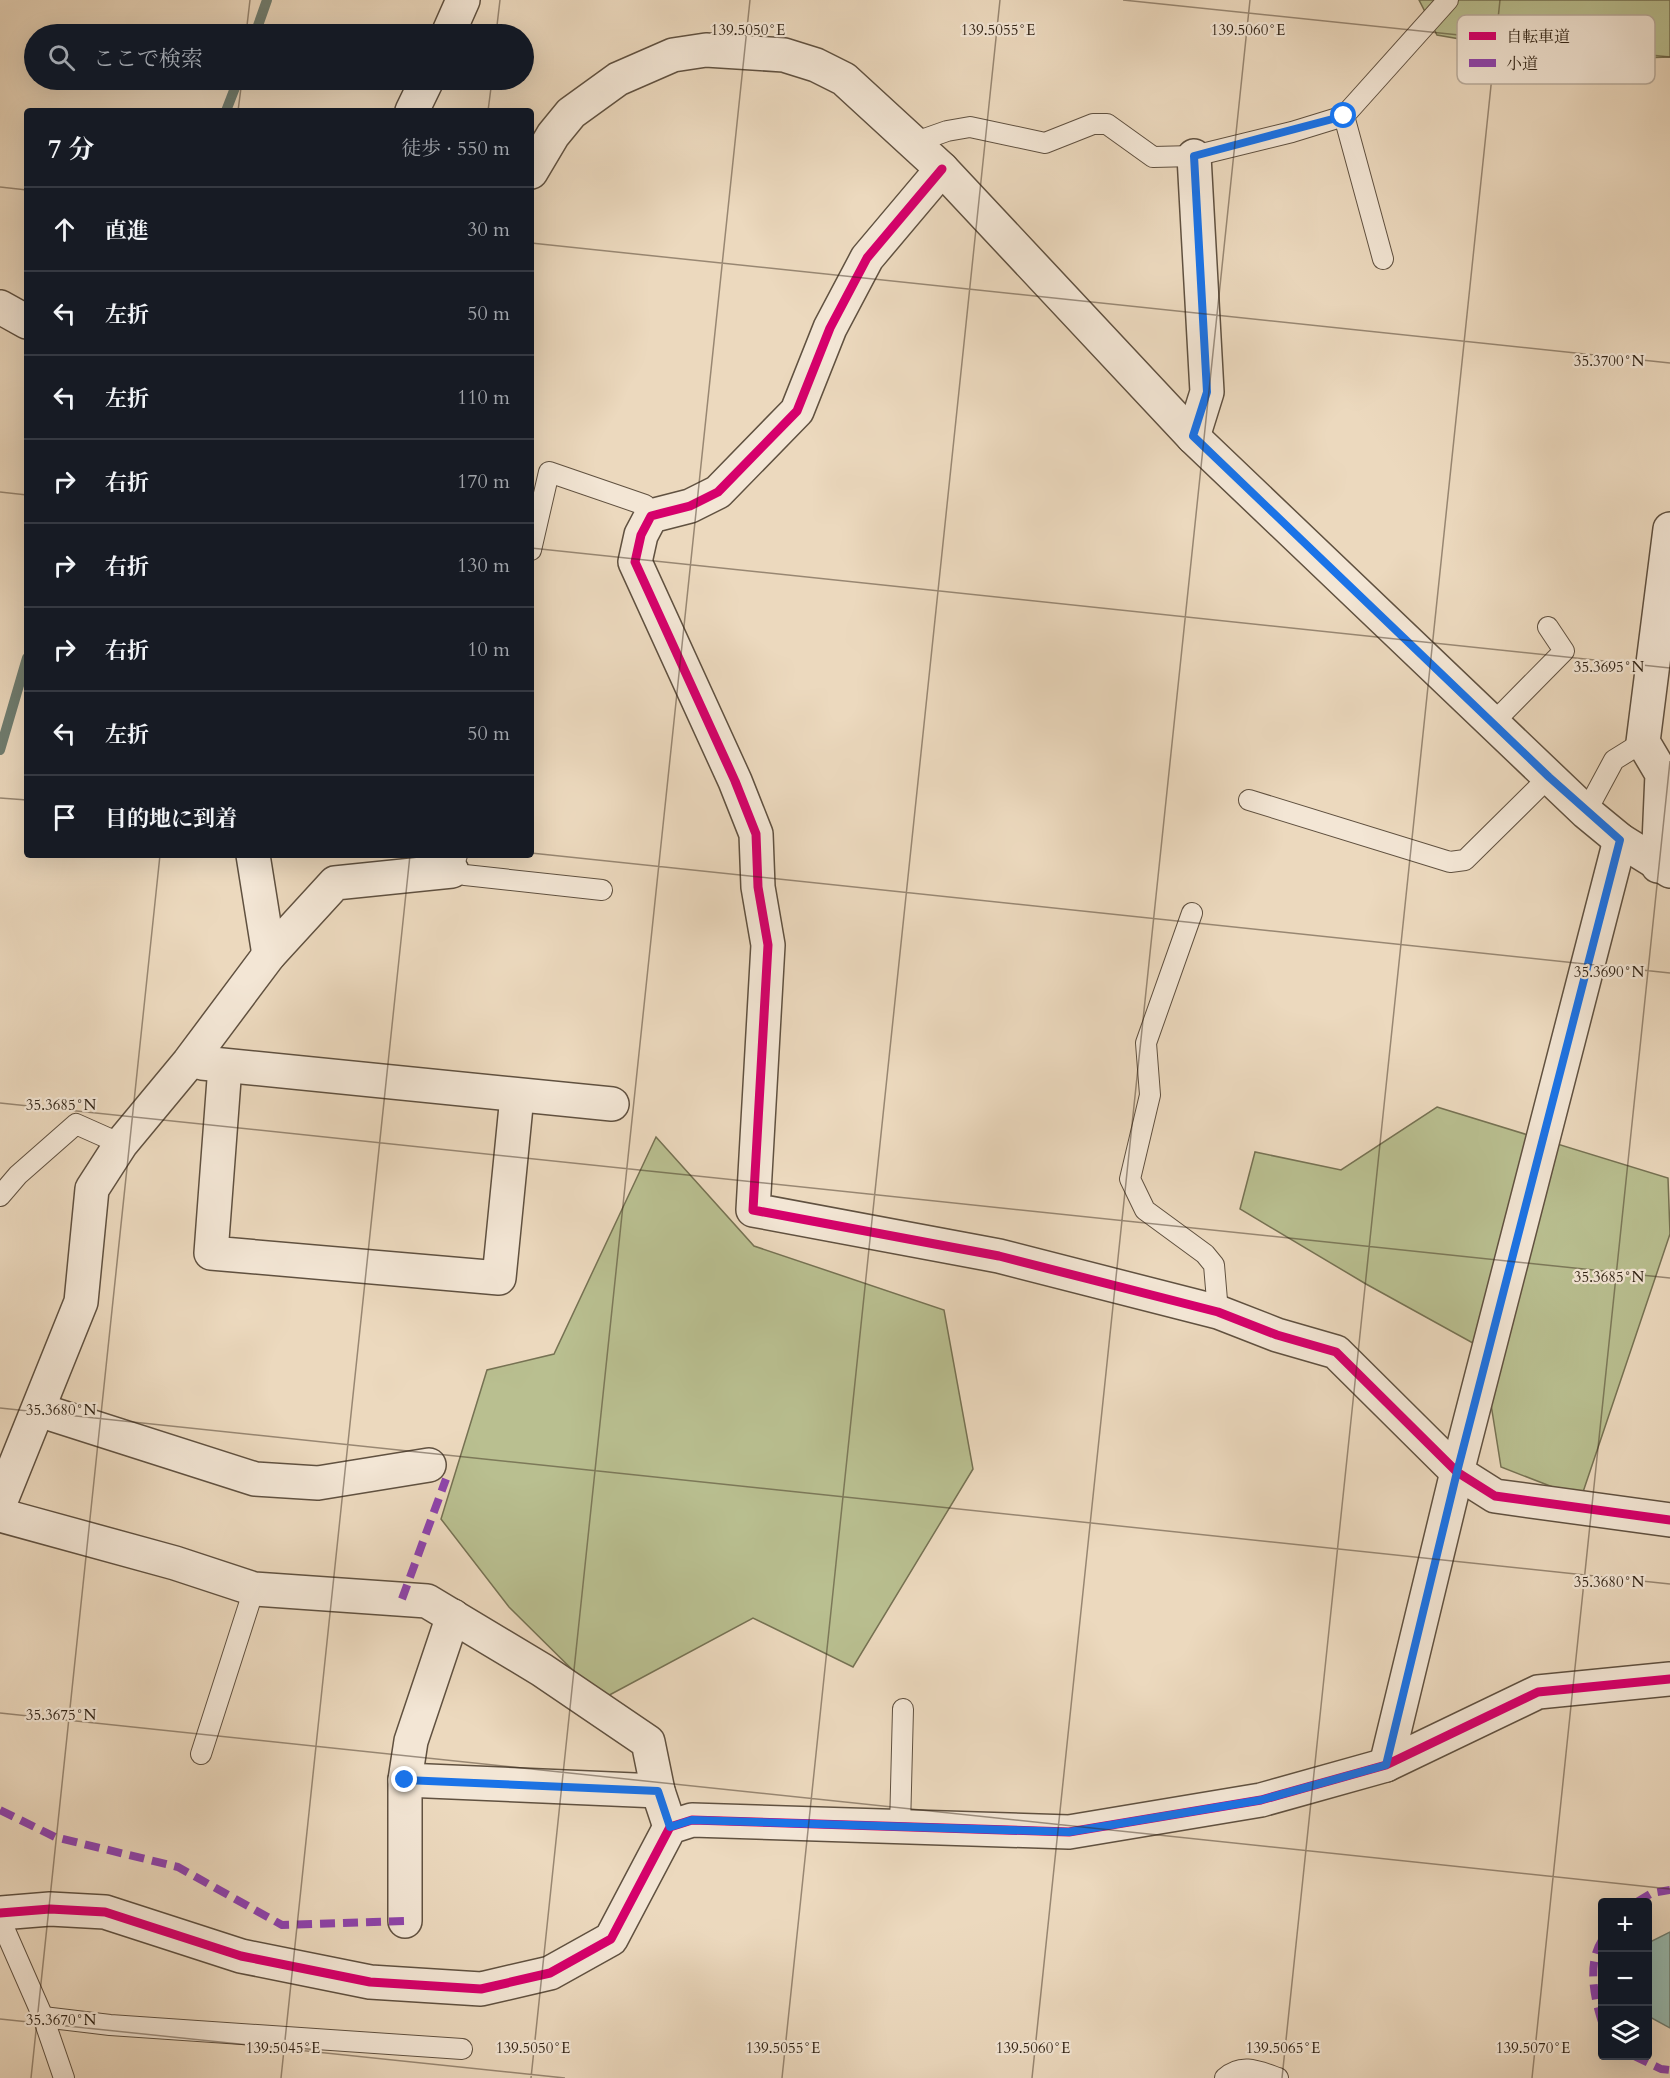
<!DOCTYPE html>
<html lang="ja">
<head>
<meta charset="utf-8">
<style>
  :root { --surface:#171b24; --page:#20242c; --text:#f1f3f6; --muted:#9ea1a6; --line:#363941 }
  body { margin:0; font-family:Cardo,"Noto Serif JP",serif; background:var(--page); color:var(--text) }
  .controls { position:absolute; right:18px; bottom:18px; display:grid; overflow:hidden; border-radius:6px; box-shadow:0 6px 24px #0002 }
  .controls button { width:54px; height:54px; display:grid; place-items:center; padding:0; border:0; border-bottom:2px solid var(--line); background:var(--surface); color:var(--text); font:30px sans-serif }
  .stop { position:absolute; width:18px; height:18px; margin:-14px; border:4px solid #1a73e8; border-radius:50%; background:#fff }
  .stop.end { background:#1a73e8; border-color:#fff; box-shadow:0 2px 6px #0008 }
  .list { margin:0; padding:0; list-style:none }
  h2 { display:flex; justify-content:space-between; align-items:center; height:78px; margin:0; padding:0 24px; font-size:26px }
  h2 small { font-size:20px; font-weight:400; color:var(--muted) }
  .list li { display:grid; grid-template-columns:39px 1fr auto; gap:18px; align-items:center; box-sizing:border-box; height:84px; padding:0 24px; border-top:2px solid var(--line) }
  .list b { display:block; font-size:22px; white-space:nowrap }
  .list em { font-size:20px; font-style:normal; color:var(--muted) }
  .icon { flex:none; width:33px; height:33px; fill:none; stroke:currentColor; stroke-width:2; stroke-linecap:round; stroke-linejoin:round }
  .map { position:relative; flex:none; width:1670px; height:2078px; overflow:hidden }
  .search { position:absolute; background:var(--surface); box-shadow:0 6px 24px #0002; left:24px; top:24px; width:510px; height:66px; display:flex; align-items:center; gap:15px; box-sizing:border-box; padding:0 21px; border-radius:33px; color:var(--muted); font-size:22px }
  .panel { position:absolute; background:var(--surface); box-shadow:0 6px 24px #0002; left:24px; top:108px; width:510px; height:750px; border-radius:6px }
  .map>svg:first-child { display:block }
  .green { fill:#b9bf90; stroke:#767253; stroke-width:1.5 }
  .water { fill:#99baae; stroke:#707e71; stroke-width:1.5 }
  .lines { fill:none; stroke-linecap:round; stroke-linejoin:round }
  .stream { stroke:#707e71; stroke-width:10 }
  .service-casing { stroke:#605140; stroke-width:22 }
  .minor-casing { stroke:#605140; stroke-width:36 }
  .tertiary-casing { stroke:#605140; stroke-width:36 }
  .service { stroke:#f3e6d5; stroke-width:20 }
  .minor { stroke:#f3e6d5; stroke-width:33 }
  .tertiary { stroke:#f3e6d5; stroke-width:33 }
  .quiet { stroke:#8e44ad; stroke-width:8; stroke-dasharray:15 8; stroke-linecap:butt }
  .cycleway-casing { stroke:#f3e6d5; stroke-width:13 }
  .cycleway { stroke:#d6006c; stroke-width:9 }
  .route { stroke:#1a73e8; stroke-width:8 }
  .ticks { fill:none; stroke:#322416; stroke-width:1.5; stroke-opacity:0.45 }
  .key { fill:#f3e6d5; stroke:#b9ac9c; stroke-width:1.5 }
  .key-label { font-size:16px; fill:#322416 }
  .ticks-label { font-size:15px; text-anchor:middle; fill:#322416; stroke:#f3e6d5; stroke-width:4.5; stroke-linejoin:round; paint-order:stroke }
</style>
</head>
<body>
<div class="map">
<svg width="1670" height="2078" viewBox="0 0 1670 2078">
  <rect width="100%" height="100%" fill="#ecd9be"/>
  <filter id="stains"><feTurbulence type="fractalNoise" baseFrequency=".00333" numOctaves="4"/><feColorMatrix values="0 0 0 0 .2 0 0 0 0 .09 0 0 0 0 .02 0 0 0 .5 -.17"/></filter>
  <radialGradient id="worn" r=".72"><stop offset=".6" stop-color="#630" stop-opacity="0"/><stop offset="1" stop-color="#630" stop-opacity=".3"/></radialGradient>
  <g class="green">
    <polygon points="1419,0 1670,0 1670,57 1581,60 1437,35"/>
    <polygon points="1437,1107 1668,1178 1670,1234 1581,1498 1501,1467 1482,1348 1366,1284 1240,1209 1255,1152 1341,1170"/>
    <polygon points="656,1137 754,1246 944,1310 973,1469 853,1667 753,1618 602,1699 509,1607 441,1519 487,1370 554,1354"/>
  </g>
  <polygon class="water" points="1670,1932 1670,2028 1648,2016 1648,1943"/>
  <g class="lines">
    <g class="stream">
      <polyline points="255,34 267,0"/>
      <polyline points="226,111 238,80"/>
      <polyline points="0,750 27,658"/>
    </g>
    <defs>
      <g id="service">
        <polyline points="1344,116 1383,259"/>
        <polyline points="913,143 947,131 970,127 1045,143 1093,124 1107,124 1153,157 1194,156 1292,132 1344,116 1448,0"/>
        <polyline points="531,550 549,472 645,505 651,516"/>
        <polyline points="1493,723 1564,651 1548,627"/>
        <polyline points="1249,800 1450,862 1465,860 1549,777"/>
        <polyline points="1586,812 1614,760 1643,742"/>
        <polyline points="457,855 452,871 465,875 602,890"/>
        <polyline points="1192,913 1146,1043 1150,1095 1130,1179 1145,1210 1205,1254 1214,1265 1218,1312"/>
        <polyline points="0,1196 18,1175 76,1124 121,1144"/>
        <polyline points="201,1754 254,1589"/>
        <polyline points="900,1827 903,1709"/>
        <polyline points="0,1919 43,2017 64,2078"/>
        <polyline points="43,2017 110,2025 462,2049"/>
        <path d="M1225,2078C1242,2063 1258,2071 1278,2078"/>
      </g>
      <g id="minor">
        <polyline points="448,34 463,0"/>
        <polyline points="412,111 427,80"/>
        <polyline points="942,169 867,258 830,328 797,411 718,492 690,506 651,516 641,535 635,562 735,781 756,834 758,887 768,945 753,1210 999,1256 1218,1312 1277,1335 1336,1352 1457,1472 1495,1496 1670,1520"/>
        <polyline points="1193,437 1207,392 1194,156"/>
        <polyline points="253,855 269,955"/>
        <polyline points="1658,866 1662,774 1643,742 1670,529"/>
        <polyline points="202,1063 612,1104"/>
        <polyline points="225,1066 211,1253 499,1278 517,1096"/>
        <polyline points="39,1410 255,1479 318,1483 429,1465"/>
        <polyline points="0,1503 81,1302 92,1189 121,1144 189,1062 269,955 335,883 452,871"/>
        <polyline points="0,1515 175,1563 254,1589 427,1601 542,1670 648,1742 658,1791 670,1827"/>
        <polyline points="1386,1765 1457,1472 1620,840"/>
        <polyline points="405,1780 658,1791"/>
        <polyline points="405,1921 405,1780 411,1741 453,1616"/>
      </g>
      <g id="tertiary">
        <polyline points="531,172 553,135 571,113 618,79 673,55 706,50 784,55 816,65 844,79 942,169 1193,437 1586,812 1620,840 1670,871"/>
        <polyline points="0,307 27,322"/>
        <polyline points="0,1913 50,1909 105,1912 241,1956 370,1982 481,1989 550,1973 611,1939 670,1827 692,1820 1069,1832 1261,1800 1386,1765 1538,1692 1670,1679"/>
      </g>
    </defs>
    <use href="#service" class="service-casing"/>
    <use href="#minor" class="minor-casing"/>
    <use href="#tertiary" class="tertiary-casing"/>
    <use href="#service" class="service"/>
    <use href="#minor" class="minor"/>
    <use href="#tertiary" class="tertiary"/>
    <g class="quiet">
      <polyline points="402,1599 446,1479"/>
      <polyline points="0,1810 55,1837 178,1867 282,1925 405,1921"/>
      <polyline points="1637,1902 1652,1893 1670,1890"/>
      <path d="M1602,1940C1587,1964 1594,1997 1602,2022"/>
      <polyline points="1634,2056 1661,2069 1670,2070"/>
    </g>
    <defs>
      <g id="cycleway">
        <polyline points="942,169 867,258 830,328 797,411 718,492 690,506 651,516 641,535 635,562 735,781 756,834 758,887 768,945 753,1210 999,1256 1218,1312 1277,1335 1336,1352 1457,1472 1495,1496 1670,1520"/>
        <polyline points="0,1913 50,1909 105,1912 241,1956 370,1982 481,1989 550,1973 611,1939 670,1827 692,1820 1069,1832 1261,1800 1386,1765 1538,1692 1670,1679"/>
      </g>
    </defs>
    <use href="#cycleway" class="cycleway-casing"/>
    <use href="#cycleway" class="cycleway"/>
  </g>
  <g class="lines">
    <polyline class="route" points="405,1780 658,1791 670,1827 692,1820 1069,1832 1261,1800 1386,1765 1457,1472 1620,840 1549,777 1193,436 1207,392 1194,156 1344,116"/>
  </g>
  <path class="ticks" d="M1123,0L1670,57M246,34L250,0M496,34L500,0M238,111L242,80M488,111L492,80M0,187L27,190M531,243L1670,363M0,492L27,495M531,548L1670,668M0,798L27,800M531,853L1670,973M0,1103L1670,1278M0,1408L1670,1584M0,1713L1670,1889M0,2019L565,2078M31,2078L160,855M281,2078L410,855M531,2078L750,0M782,2078L1000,0M1032,2078L1250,0M1282,2078L1500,0M1532,2078L1670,761"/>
  <rect x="1457" y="15" width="198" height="69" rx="9" class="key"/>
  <rect x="1469" y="32" width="27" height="8" fill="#d6006c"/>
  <rect x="1469" y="59" width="27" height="8" fill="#8e44ad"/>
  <g class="key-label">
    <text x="1506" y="42">自転車道</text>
    <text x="1506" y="69">小道</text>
  </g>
  <g class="ticks-label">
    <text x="748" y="35">139.5050°E</text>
    <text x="998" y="35">139.5055°E</text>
    <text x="1248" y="35">139.5060°E</text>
    <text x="1609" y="366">35.3700°N</text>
    <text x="1609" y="672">35.3695°N</text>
    <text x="1609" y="977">35.3690°N</text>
    <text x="61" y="1110">35.3685°N</text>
    <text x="1609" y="1282">35.3685°N</text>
    <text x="61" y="1415">35.3680°N</text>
    <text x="1609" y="1587">35.3680°N</text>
    <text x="61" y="1720">35.3675°N</text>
    <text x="61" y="2025">35.3670°N</text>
    <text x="283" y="2053">139.5045°E</text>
    <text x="533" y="2053">139.5050°E</text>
    <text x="783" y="2053">139.5055°E</text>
    <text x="1033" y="2053">139.5060°E</text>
    <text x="1283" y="2053">139.5065°E</text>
    <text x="1533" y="2053">139.5070°E</text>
  </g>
  <rect width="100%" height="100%" filter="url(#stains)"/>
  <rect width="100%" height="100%" fill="url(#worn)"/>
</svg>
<div class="controls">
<button>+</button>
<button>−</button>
<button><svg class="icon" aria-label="layers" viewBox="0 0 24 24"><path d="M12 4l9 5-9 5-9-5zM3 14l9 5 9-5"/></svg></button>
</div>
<div class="stop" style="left:1344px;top:116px"></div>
<div class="stop end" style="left:405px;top:1780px"></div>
<div class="search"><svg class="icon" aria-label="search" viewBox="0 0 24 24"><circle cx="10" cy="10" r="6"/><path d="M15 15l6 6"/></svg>ここで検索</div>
<section class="panel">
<h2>7 分<small>徒歩 · 550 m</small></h2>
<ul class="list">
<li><svg class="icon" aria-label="ahead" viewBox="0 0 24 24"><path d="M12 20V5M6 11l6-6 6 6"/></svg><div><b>直進</b></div><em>30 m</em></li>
<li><svg class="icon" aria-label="left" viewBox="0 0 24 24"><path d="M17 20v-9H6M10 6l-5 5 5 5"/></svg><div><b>左折</b></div><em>50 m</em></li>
<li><svg class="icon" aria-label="left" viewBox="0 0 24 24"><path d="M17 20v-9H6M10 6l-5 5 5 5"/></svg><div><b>左折</b></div><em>110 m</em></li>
<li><svg class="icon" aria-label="right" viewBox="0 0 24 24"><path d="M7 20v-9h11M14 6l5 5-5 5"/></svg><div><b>右折</b></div><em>170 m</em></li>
<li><svg class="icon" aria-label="right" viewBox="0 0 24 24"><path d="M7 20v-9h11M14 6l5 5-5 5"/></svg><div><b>右折</b></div><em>130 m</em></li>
<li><svg class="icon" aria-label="right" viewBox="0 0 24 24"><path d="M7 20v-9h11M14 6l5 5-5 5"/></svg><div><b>右折</b></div><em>10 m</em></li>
<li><svg class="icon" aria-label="left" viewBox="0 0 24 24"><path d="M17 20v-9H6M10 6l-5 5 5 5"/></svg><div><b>左折</b></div><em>50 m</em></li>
<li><svg class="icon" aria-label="arrive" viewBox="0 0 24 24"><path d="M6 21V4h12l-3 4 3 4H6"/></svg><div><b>目的地に到着</b></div></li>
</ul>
</section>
</div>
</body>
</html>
